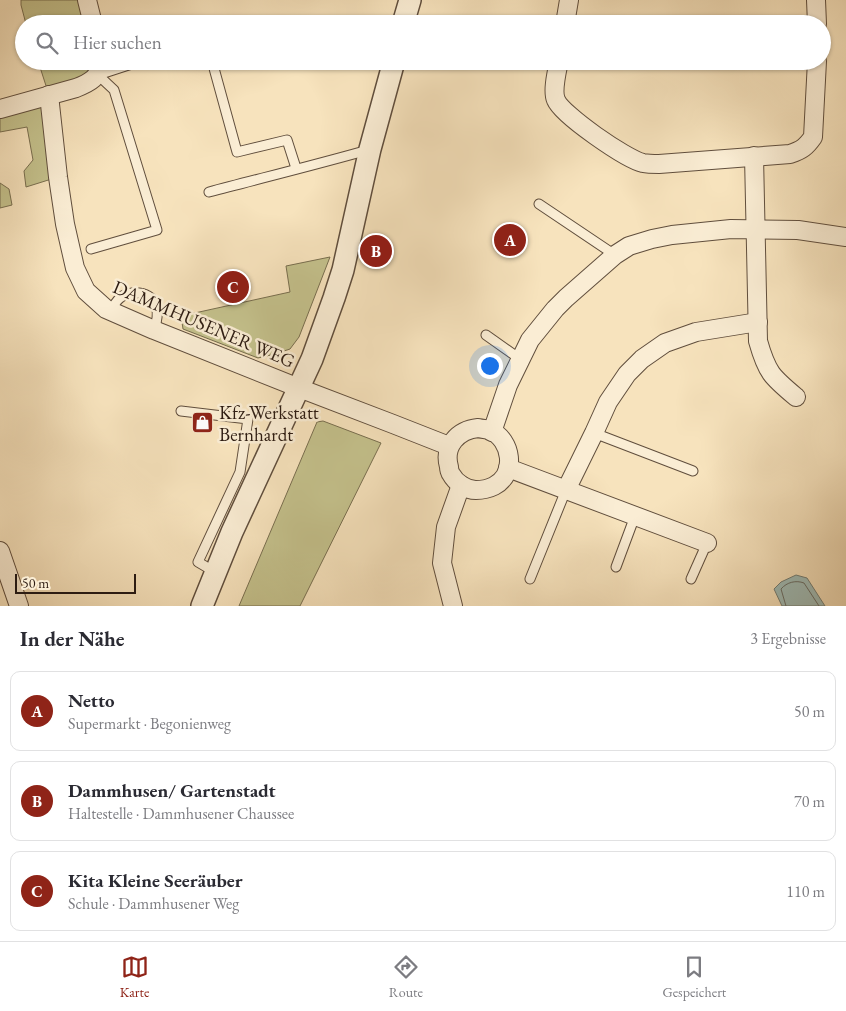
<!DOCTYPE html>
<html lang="de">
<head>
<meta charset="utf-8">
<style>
  :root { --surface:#fff; --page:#f2f2f3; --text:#2b2b33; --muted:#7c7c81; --line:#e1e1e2; --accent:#8f2418 }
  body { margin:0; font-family:"EB Garamond",serif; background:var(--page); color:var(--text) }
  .scale { position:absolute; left:15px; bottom:12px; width:121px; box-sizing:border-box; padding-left:5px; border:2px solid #2d1c12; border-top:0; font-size:14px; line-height:18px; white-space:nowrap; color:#2d1c12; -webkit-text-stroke:4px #faedd4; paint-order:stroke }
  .you { position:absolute; left:489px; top:365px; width:18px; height:18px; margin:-12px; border:4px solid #fff; border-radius:50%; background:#1a73e8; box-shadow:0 0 0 8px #1a73e833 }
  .badge { display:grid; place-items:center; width:32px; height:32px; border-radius:50%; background:var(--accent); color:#fff; font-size:16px; font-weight:700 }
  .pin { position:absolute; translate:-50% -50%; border:2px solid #fff; box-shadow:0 1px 5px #0006 }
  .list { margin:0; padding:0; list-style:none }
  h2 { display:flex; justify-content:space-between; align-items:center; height:65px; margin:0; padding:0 20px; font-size:21px }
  h2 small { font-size:16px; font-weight:400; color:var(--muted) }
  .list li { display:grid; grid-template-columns:32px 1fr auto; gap:15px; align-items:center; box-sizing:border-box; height:80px; margin:0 10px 10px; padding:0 10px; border:1px solid var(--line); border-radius:10px }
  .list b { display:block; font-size:19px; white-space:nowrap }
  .list p { margin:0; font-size:16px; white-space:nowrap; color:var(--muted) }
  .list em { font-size:16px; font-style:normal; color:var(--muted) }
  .icon { flex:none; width:28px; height:28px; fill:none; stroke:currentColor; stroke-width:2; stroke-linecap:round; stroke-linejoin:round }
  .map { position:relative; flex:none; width:846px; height:606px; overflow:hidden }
  .search { position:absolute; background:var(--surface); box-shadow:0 1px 4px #0004; left:15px; right:15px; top:15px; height:55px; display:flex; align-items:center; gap:12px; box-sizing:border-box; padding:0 18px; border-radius:28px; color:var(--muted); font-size:19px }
  .sheet { height:335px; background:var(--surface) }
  nav { display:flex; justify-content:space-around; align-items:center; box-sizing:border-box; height:70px; border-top:1px solid var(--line); background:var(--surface); font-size:14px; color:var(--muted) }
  nav a { display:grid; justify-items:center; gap:2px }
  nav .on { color:var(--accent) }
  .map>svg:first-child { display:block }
  .green { fill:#c4c18c; stroke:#786e4f }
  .water { fill:#9fbdb9; stroke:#717d76 }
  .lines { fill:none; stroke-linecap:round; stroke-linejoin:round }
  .shore { stroke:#666c66; stroke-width:1 }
  .service-casing { stroke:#604e3d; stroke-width:11 }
  .minor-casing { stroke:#604e3d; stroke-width:20 }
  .tertiary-casing { stroke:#604e3d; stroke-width:24 }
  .service { stroke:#faedd4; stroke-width:9 }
  .minor { stroke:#faedd4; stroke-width:18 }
  .tertiary { stroke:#faedd4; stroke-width:21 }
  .labels { text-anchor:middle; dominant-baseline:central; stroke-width:5; stroke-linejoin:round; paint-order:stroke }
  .street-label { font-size:19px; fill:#2d1c12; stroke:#faedd4 }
  .poi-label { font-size:19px; fill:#2d1c12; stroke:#faedd4; text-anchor:start }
</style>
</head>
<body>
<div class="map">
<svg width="846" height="606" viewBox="0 0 846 606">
  <rect width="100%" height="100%" fill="#f7e3bd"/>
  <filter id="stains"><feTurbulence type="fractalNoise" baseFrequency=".004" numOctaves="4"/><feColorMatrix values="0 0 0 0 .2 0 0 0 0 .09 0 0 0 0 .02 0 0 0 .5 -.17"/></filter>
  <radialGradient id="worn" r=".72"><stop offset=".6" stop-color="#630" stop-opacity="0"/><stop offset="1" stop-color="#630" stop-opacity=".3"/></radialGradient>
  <g class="green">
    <polygon points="21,0 87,0 93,24 26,24 21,5"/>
    <polygon points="38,61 101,61 101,65 50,95 58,177 26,187 24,171 33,160 27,127 0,132 0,109 49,95"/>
    <polygon points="0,183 9,189 12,205 0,208"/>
    <polygon points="330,257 299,337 290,349 275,354 258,358 183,329 181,316 290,292 286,266"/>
    <polygon points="323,421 381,443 300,606 239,606 317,422"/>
  </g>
  <polygon class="water" points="796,575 807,578 825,606 782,606 774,589 781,582"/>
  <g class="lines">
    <path class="shore" d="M786,606L781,589C787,582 796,580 804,583L819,606"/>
    <defs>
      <g id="service">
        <polyline points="212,61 237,152 287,140 296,168"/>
        <path d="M209,192C262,178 315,165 368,150"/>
        <polyline points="539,204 615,255"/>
        <polyline points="91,249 157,230 114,90 98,75 141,61"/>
        <path d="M111,312C113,307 116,301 120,298C124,294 133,292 139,293C159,296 160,314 154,330"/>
        <polyline points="486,335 520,359"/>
        <polyline points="181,411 248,419 240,472 198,562 215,572"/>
        <polyline points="594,433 693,471"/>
        <polyline points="616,567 635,516"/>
        <polyline points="530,579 566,490"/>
        <polyline points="691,579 707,543"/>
      </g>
      <g id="minor">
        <polyline points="87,0 93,24"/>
        <polyline points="816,0 817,24"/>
        <polyline points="565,24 569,0"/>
        <path d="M559,61C557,71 552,91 556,100C562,115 626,159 643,163C648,164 654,164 659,164L790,154C802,150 806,147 813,137L817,61"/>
        <polyline points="49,95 58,177 65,224 75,268 86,291 106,309 154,330 299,388 393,424 449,446"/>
        <path d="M0,109L76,88C89,83 101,77 101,61"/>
        <path d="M754,156L758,341C767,373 772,377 796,397"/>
        <path d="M478,428C482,429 486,429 490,430C512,440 517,474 494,486C488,489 482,490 476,490C466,490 456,483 451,474C450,473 449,469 449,467C443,446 458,430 478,428Z"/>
        <polyline points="492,432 508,385 530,340 555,309 566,298 615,255 629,246 652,239 672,235 731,229 798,230 846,237"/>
        <polyline points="508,468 707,543"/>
        <polyline points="566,490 594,433 608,402 627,374 642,359 665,343 696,332 758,322"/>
        <polyline points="0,551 19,606"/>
        <polyline points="453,606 442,563 446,527 461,485"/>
      </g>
      <g id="tertiary">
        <polyline points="403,24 410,0"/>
        <polyline points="202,606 232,532 312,359 334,298 343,270 370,149 394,61"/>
      </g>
    </defs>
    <use href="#service" class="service-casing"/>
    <use href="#minor" class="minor-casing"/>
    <use href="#tertiary" class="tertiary-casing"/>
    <use href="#service" class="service"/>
    <use href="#minor" class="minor"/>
    <use href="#tertiary" class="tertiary"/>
  </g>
  <defs>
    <symbol id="shop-square" viewBox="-11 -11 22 22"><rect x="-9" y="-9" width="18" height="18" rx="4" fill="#8f2418" stroke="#faedd4"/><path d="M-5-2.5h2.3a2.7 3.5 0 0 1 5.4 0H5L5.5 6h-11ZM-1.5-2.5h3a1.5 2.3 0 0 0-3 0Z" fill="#fff"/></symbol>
  </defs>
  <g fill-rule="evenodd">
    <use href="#shop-square" x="190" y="410" width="25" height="25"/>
  </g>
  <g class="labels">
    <g class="street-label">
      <text transform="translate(204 324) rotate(23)">DAMMHUSENER WEG</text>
    </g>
    <g class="poi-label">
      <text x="219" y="412">Kfz-Werkstatt<tspan x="219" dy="22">Bernhardt</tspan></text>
    </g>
  </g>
  <rect width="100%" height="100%" filter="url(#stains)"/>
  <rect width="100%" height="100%" fill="url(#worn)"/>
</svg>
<div class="scale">50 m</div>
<div class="you"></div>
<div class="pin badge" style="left:510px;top:240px">A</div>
<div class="pin badge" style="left:376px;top:251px">B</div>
<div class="pin badge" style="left:233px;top:287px">C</div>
<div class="search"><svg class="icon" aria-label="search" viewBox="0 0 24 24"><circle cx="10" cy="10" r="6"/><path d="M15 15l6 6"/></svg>Hier suchen</div>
</div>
<section class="sheet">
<h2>In der Nähe<small>3 Ergebnisse</small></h2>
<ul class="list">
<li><span class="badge">A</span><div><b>Netto</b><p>Supermarkt · Begonienweg</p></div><em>50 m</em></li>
<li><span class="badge">B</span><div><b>Dammhusen/ Gartenstadt</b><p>Haltestelle · Dammhusener Chaussee</p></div><em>70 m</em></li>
<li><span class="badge">C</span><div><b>Kita Kleine Seeräuber</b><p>Schule · Dammhusener Weg</p></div><em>110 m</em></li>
</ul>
</section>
<nav>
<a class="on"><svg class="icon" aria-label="map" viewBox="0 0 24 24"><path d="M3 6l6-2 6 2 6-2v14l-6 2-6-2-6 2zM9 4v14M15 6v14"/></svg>Karte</a>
<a><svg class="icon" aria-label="directions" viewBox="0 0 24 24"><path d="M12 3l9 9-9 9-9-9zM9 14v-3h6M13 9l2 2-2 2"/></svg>Route</a>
<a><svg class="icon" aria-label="saved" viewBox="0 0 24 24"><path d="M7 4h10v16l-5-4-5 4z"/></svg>Gespeichert</a>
</nav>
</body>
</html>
